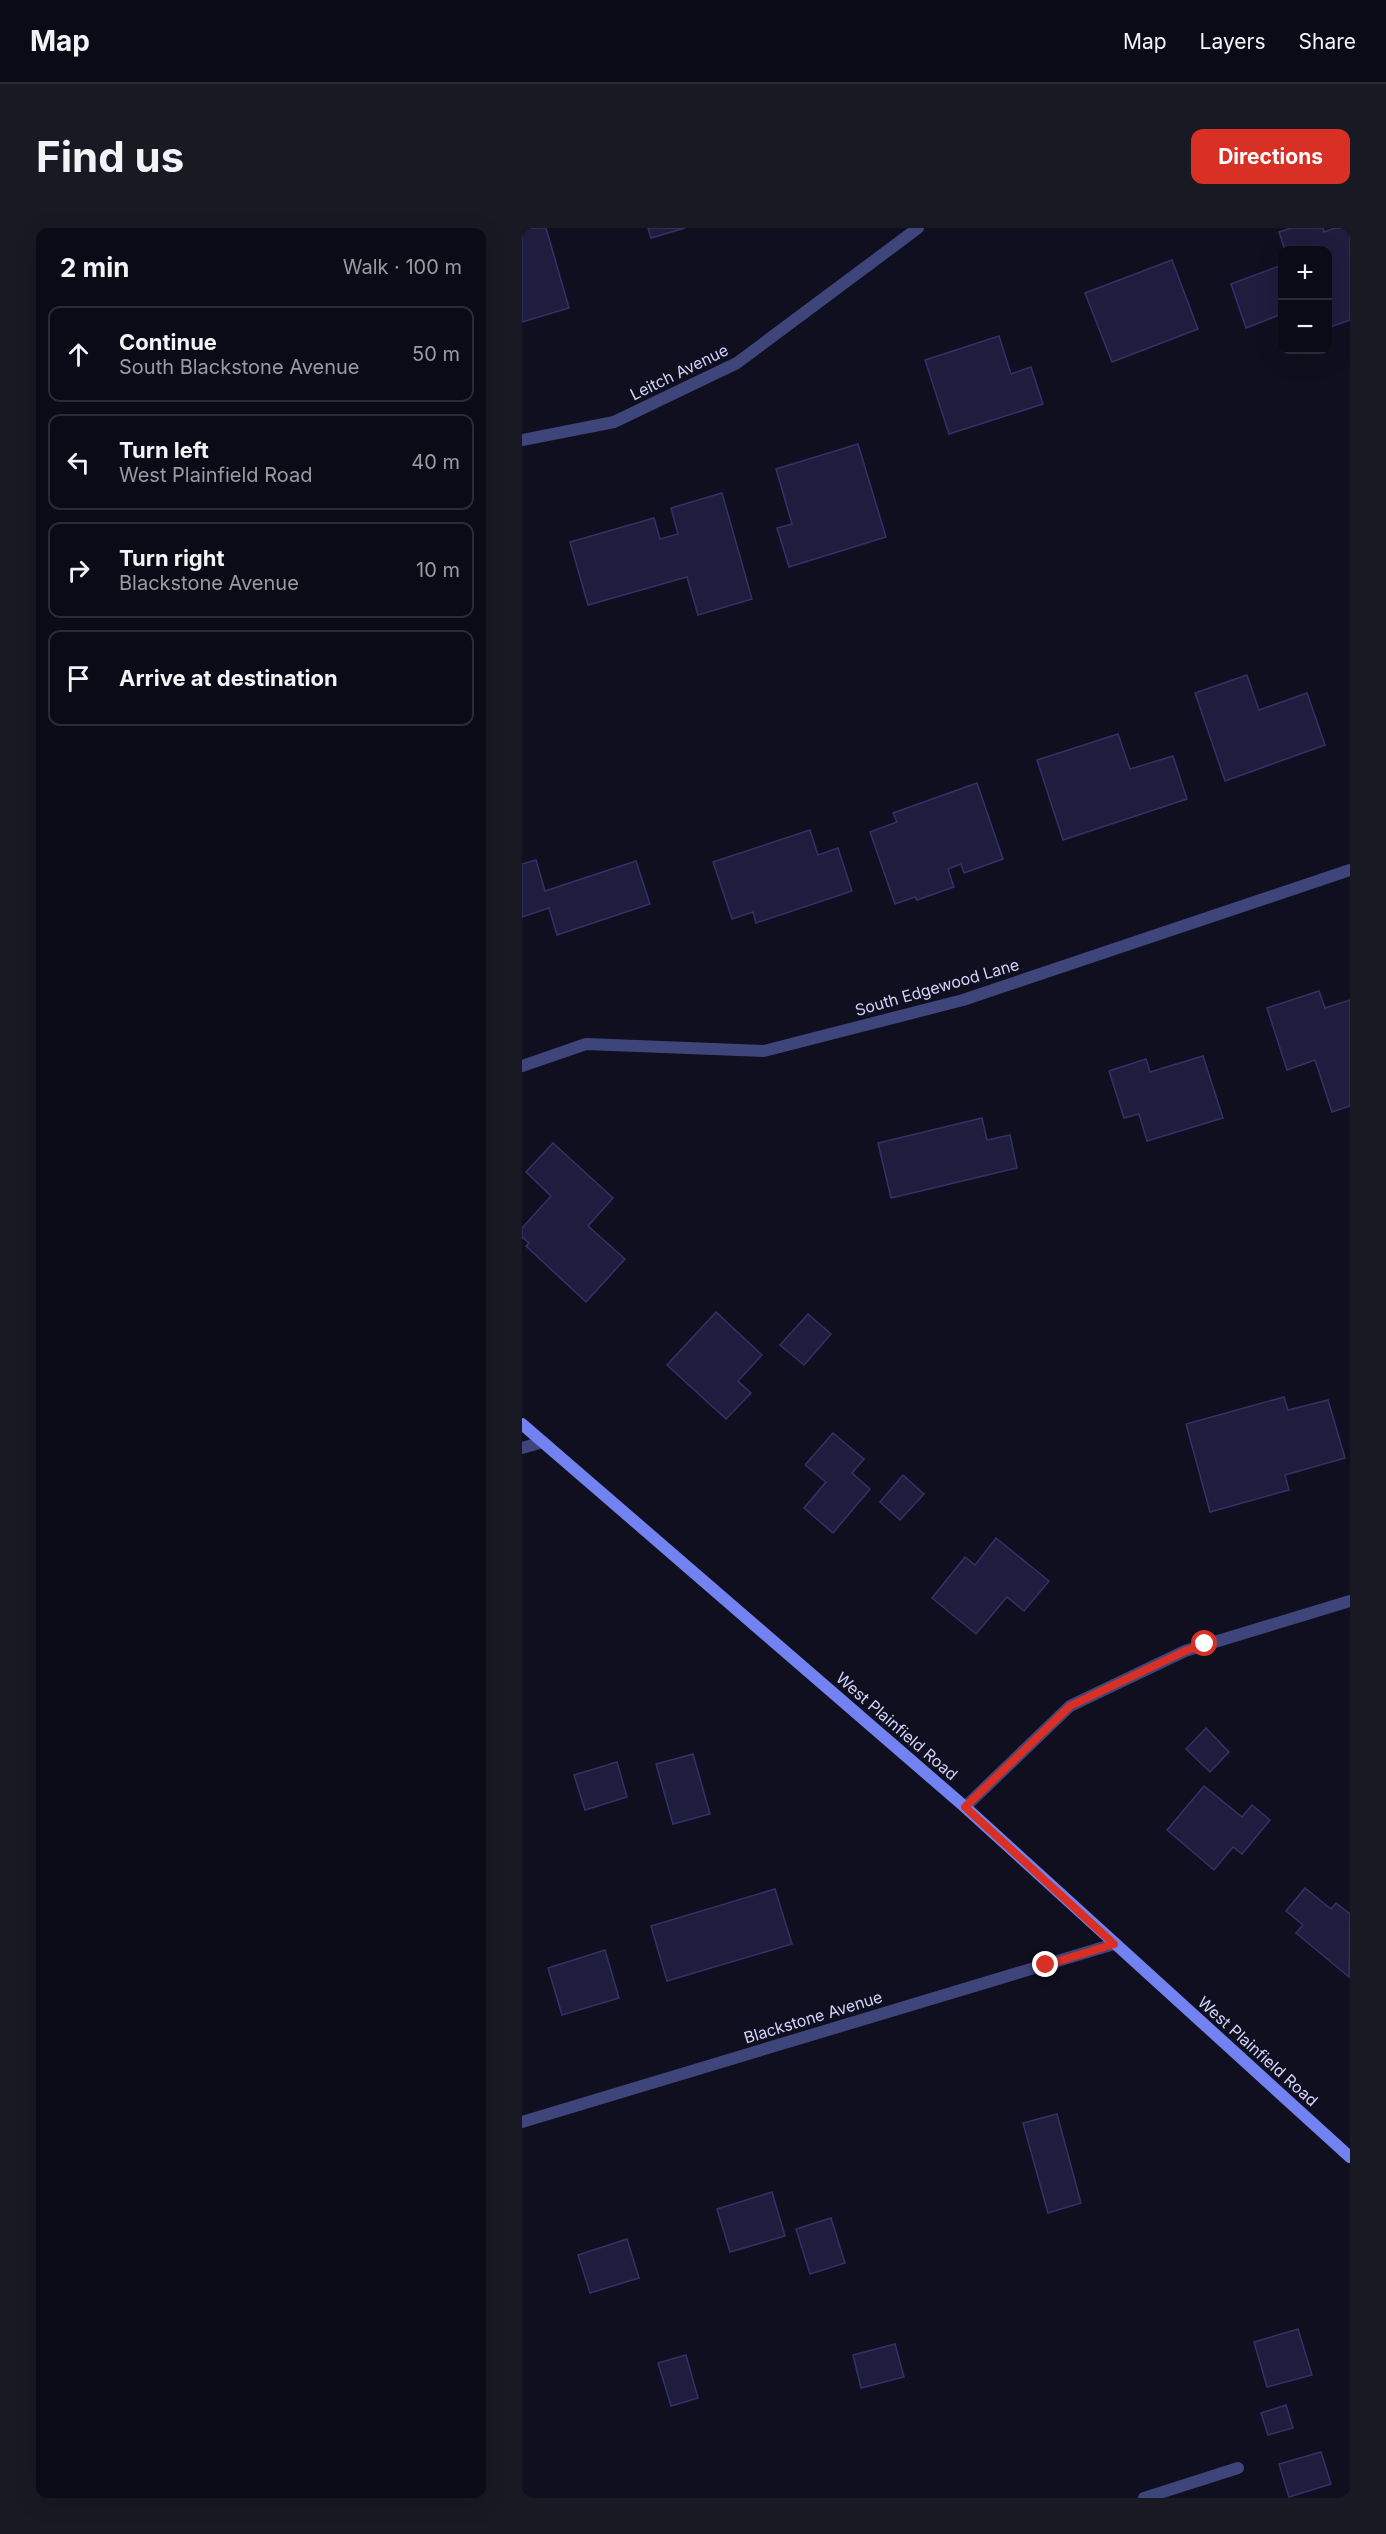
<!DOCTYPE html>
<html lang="en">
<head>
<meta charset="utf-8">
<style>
  :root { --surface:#0b0b17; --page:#191924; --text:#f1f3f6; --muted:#9a9ba1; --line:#2b2b36; --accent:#d93025 }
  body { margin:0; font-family:Inter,sans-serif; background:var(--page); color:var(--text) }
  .controls { position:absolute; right:18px; top:18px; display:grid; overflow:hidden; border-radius:12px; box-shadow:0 6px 24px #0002 }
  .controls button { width:54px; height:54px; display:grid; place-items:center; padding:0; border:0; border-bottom:2px solid var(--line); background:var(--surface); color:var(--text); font:30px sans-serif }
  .stop { position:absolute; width:18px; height:18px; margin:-14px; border:4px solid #d93025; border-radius:50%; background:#fff }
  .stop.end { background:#d93025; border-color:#fff; box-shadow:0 2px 6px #0008 }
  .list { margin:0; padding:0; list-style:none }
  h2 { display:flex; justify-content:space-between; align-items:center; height:78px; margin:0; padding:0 24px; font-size:26px }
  h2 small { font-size:20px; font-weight:400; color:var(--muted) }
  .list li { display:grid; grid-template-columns:39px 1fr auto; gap:18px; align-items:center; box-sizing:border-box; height:96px; margin:0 12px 12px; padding:0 12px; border:2px solid var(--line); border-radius:12px }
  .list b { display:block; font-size:22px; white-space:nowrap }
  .list p { margin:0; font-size:20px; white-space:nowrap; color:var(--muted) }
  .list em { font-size:20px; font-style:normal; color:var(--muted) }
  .icon { flex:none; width:33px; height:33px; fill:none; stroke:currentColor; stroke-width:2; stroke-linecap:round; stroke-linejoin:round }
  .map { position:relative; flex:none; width:828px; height:2270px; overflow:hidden; border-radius:12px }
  header { display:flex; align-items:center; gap:36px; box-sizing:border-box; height:84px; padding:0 30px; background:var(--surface); border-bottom:2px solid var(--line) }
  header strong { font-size:28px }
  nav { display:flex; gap:33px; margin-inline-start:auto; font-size:21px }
  .intro { display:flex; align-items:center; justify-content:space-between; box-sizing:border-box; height:144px; padding:0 36px }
  h1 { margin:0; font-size:42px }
  .button { padding:15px 27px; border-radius:12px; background:var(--accent); color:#fff; font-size:21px; font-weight:700 }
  main { display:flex; gap:36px; padding:0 36px }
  aside { flex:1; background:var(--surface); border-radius:12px; box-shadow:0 6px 24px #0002 }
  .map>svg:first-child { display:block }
  .building { fill:#1e1d3e; stroke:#333168; stroke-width:1.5 }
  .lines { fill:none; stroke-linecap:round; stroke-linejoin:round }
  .lane { stroke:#3e457a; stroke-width:12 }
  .street { stroke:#3e457a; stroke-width:12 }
  .secondary { stroke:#7282f1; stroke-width:12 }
  .route { stroke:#d93025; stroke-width:8 }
  .labels { text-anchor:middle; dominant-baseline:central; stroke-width:5; stroke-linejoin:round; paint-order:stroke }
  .street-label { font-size:16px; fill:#d2d3fb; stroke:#0f0f1f }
</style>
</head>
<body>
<header>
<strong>Map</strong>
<nav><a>Map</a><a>Layers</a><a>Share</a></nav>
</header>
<div class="intro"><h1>Find us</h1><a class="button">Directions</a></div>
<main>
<aside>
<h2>2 min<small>Walk · 100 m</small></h2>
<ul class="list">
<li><svg class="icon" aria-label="ahead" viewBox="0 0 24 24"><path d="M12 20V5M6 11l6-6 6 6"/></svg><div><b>Continue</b><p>South Blackstone Avenue</p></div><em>50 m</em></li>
<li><svg class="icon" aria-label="left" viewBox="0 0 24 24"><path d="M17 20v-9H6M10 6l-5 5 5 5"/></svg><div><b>Turn left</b><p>West Plainfield Road</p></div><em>40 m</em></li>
<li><svg class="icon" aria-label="right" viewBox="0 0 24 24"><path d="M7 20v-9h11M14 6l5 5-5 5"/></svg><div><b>Turn right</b><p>Blackstone Avenue</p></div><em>10 m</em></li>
<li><svg class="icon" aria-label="arrive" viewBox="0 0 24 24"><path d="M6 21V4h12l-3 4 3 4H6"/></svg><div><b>Arrive at destination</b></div></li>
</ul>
</aside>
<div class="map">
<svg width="828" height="2270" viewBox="0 0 828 2270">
  <rect width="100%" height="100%" fill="#0f0f1f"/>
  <g class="building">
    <polygon points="0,0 24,0 47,80 0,94"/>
    <polygon points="126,0 163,0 129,10"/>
    <polygon points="769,0 801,0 802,4 813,0 828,0 828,92 806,100 806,22 763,22 757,4"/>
    <polygon points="650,32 676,101 590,134 563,65"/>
    <polygon points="760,37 760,86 724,100 709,56"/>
    <polygon points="477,108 489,146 509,139 521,176 427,206 403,132"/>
    <polygon points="336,216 364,309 267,339 255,300 270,296 254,241"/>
    <polygon points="200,265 230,371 176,387 165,349 66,377 48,314 132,290 138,311 156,306 149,280"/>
    <polygon points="725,447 737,482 785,465 803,517 703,553 673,465"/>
    <polygon points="596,506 608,541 651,528 665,571 541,612 515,532"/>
    <polygon points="455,555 481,631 442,645 439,636 426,641 432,659 395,672 393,669 373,676 348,604 375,594 371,585"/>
    <polygon points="288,602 296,627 316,620 330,663 234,695 231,684 210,691 191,634"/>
    <polygon points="14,632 23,663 114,633 128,676 35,707 27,680 0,689 0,636"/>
    <polygon points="797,763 803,780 828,772 828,878 810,884 793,832 765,842 745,780"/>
    <polygon points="681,828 701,890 625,913 617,886 602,890 587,843 624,831 628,844"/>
    <polygon points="460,890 465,912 488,907 495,940 369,970 356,915"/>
    <polygon points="31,915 91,970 66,998 103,1031 64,1074 4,1018 7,1015 0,1009 0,1000 29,968 4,944"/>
    <polygon points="194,1084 240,1127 216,1153 229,1165 204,1191 145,1137"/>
    <polygon points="286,1086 309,1106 282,1137 258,1117"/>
    <polygon points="762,1169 766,1182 806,1172 823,1230 763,1247 767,1262 688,1284 664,1196"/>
    <polygon points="311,1205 342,1231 330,1245 348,1261 311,1305 282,1280 304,1254 283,1237"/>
    <polygon points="381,1247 402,1266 378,1292 358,1274"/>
    <polygon points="474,1310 527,1353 502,1383 485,1369 454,1406 410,1370 443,1329 453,1337"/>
    <polygon points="684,1500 707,1524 688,1544 664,1521"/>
    <polygon points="171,1526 188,1586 151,1596 134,1536"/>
    <polygon points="95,1534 105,1569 63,1582 52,1547"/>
    <polygon points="682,1558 720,1589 730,1577 748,1592 720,1626 711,1619 692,1642 645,1602"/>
    <polygon points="783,1660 809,1681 814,1675 828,1686 827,1749 774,1705 781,1697 764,1683"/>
    <polygon points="253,1661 270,1716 145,1753 129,1698"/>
    <polygon points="83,1722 97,1770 40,1787 26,1740"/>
    <polygon points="535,1886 559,1975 526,1985 501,1895"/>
    <polygon points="250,1964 263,2008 208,2024 195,1981"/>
    <polygon points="309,1990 323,2035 288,2046 274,2001"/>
    <polygon points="105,2011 117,2050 68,2065 56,2027"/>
    <polygon points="776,2101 790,2147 745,2159 732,2114"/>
    <polygon points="373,2116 382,2149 339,2160 331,2127"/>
    <polygon points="164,2127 176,2170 149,2178 136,2135"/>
    <polygon points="764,2177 771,2200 746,2207 739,2185"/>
    <polygon points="799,2224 809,2256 767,2269 757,2236"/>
  </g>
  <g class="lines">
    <polyline class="lane" points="622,2270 716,2240"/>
    <g class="street">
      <polyline points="0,212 92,194 215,135 396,0"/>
      <polyline points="0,838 64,816 242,823 441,772 828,642"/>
      <polyline points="0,1220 21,1214"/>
      <polyline points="443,1579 548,1478 663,1423 828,1373"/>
      <polyline points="0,1894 592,1716"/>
    </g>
    <polyline class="secondary" points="0,1196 443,1579 828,1929"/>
  </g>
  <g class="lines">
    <polyline class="route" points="524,1737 592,1716 443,1579 548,1478 663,1423 683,1416"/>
  </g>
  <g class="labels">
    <g class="street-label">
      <text transform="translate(157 144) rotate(-26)">Leitch Avenue</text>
      <text transform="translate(415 759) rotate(-16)">South Edgewood Lane</text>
      <text transform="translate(375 1498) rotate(41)">West Plainfield Road</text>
      <text transform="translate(291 1789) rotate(-17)">Blackstone Avenue</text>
      <text transform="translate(736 1823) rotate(42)">West Plainfield Road</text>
    </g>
  </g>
</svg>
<div class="controls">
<button>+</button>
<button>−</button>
</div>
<div class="stop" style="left:683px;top:1416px"></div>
<div class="stop end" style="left:524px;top:1737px"></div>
</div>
</main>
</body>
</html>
